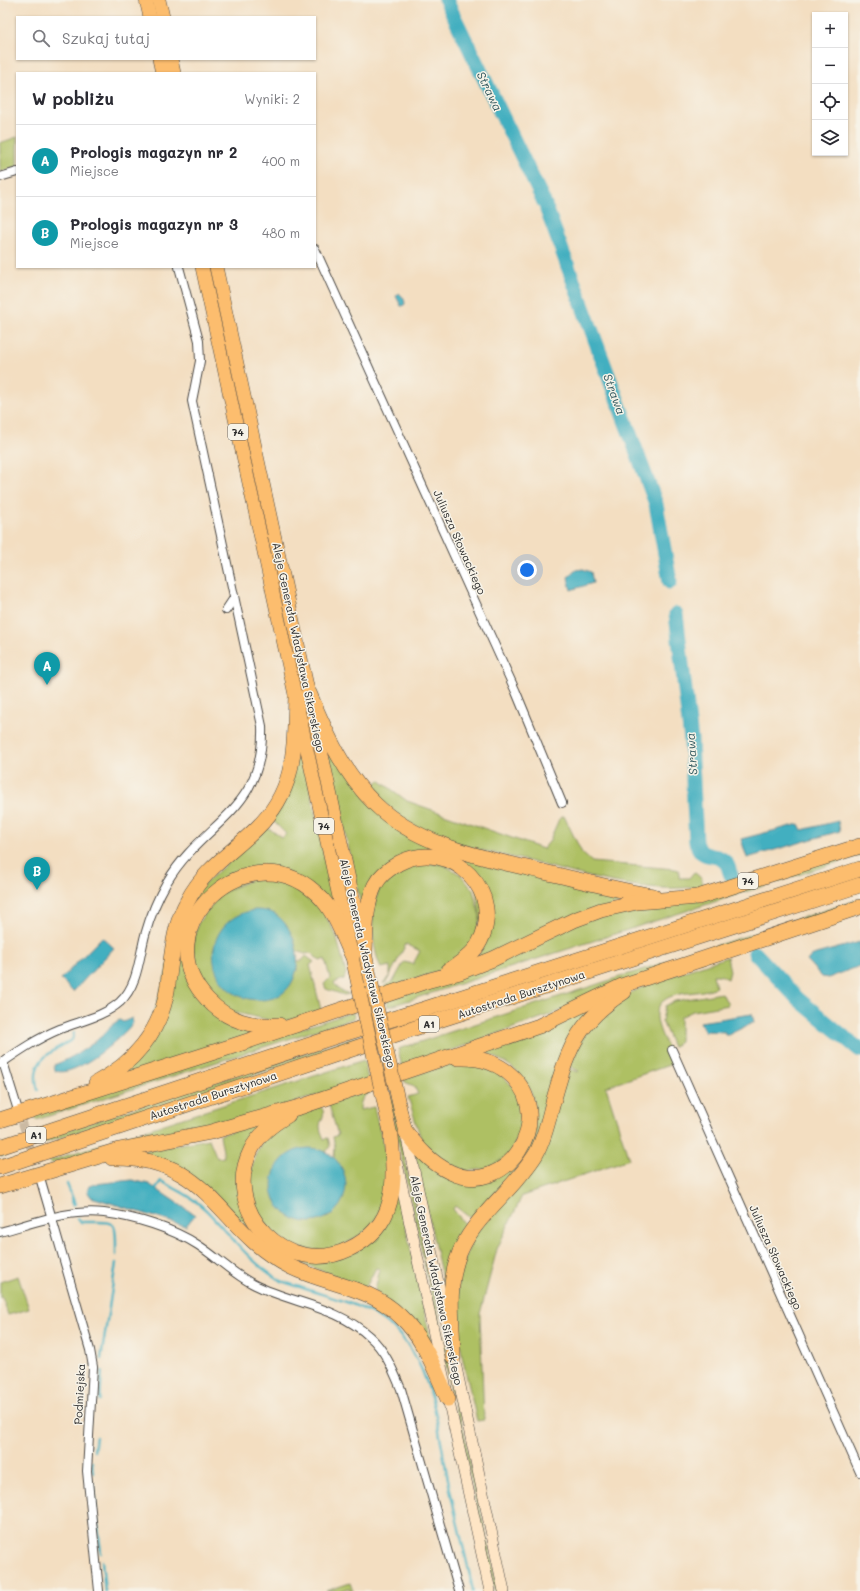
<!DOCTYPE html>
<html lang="pl">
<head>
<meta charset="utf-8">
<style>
  :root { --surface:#fff; --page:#f7f7f7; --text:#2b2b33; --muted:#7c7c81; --line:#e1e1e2; --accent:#0f766e }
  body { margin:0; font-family:Mali,sans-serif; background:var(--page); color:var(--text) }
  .controls { position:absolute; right:12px; top:12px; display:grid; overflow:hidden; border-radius:0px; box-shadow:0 1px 3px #0004 }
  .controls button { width:36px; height:36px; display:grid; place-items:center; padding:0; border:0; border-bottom:1px solid var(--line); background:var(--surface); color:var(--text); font:20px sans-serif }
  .you { position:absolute; left:527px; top:570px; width:14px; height:14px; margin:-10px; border:3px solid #fff; border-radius:50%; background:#1a73e8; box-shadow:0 0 0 6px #1a73e833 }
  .badge { display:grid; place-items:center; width:26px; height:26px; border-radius:50%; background:var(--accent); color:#fff; font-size:13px; font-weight:700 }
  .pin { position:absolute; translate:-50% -33px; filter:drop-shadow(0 1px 2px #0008) }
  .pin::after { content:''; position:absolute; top:21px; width:14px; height:12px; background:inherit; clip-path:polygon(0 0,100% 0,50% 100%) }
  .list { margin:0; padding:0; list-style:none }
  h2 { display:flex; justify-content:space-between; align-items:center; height:52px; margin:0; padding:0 16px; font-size:17px }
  h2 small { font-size:13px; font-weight:400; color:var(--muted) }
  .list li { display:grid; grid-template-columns:26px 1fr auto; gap:12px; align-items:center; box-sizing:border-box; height:72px; padding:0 16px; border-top:1px solid var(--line) }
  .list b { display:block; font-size:15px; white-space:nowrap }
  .list p { margin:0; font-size:13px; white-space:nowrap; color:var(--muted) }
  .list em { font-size:13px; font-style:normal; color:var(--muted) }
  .icon { flex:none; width:22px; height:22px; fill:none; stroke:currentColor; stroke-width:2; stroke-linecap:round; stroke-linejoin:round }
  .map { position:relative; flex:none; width:860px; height:1591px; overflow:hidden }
  .search { position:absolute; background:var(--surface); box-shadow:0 1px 3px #0004; left:16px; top:16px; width:300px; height:44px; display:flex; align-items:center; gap:10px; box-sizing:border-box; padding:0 14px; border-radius:0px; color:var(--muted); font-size:15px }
  .panel { position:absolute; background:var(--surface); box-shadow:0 1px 3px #0004; left:16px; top:72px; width:300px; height:196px; border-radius:0px }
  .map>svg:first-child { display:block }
  .green { fill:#aec064; stroke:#6c7648 }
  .water { fill:#42afc0; stroke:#366d76 }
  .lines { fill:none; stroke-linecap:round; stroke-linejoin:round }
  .stream { stroke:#42afc0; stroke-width:2.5 }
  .river { stroke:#42afc0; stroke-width:15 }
  .street-tunnel { stroke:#cbbaa3; stroke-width:8; stroke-dasharray:8 4; stroke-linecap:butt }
  .street-casing { stroke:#494642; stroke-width:10 }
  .secondary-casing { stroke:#494642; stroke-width:12 }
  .primary-casing { stroke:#494642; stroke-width:14 }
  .highway-casing { stroke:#494642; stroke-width:16 }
  .street { stroke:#fff; stroke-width:8 }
  .secondary { stroke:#fee5c5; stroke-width:11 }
  .primary { stroke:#fcbd6e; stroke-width:13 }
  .highway { stroke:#fcbd6e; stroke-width:15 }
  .primary-bridge-casing { stroke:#494642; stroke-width:14; stroke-linecap:butt }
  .primary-bridge { stroke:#fcbd6e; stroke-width:13 }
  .labels { text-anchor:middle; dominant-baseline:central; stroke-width:3; stroke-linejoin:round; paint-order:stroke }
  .shield { fill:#f7f3e8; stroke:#686764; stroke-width:1 }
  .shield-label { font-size:10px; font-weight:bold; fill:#2b2b2b }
  .street-label { font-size:11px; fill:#2b2b2b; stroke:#f7f3e8 }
  .water-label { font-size:12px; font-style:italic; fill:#33595f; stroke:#f7f3e8 }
</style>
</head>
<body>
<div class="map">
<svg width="860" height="1591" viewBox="0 0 860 1591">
  <rect width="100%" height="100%" fill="#f7f3e8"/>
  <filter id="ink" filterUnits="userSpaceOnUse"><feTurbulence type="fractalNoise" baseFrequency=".025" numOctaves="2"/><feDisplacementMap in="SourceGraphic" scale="8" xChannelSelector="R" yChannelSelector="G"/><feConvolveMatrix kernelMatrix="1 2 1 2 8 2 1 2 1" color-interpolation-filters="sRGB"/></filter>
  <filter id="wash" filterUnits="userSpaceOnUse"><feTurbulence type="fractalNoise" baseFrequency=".012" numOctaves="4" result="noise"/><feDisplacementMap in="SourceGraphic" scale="16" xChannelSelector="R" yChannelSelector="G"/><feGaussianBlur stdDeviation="0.9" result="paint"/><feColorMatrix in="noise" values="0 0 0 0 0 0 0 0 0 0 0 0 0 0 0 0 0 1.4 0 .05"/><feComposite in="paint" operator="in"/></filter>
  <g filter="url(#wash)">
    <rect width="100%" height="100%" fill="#f3dec1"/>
    <g class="green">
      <polygon points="17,137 17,167 0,172 0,143"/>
      <polygon points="325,741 399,827 615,892 619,903 476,960 484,944 474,872 401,856 363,914"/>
      <polygon points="302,751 336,911 270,868 196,906 190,984 262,1031 117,1078 141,1055 179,931 200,888 267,827 282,838 286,834 275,823 272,818 299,752"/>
      <path d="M379,780L407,801L543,849L549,842L559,819L564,816L582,853L592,862L675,869L679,870V878H689L694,872L701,878L704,886C643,895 583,875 524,860C490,852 454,845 422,830C402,820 386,804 369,789Z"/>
      <polygon points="860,851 860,855 388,1007 387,1000 582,921"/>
      <path d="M416,862L443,865L460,874L473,890L480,917L475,941L453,966L385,990L384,987L394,980L404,962L413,964L420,951L406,944L387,981L383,984L390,975V966L381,968C370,944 367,894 391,874C397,869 408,866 416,862Z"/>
      <path d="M253,879L286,882L319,904L336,935L346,973L344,979L334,983L339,990L349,994L344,995L326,989L324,984L330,978L325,959L320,961L311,953L305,954L297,951L288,930L275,914L220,932L213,951C225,982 223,993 259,1000L297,971V961H302L306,956L314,962L310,965L321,1010L300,1018L278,1022L229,1011L208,992L199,977L193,948L198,923L220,894Z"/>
      <polygon points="860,899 860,903 402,1068 398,1049"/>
      <path d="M727,957L730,971L728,979L720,975H713L716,987C706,992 692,992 680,994C638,1002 664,1038 675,1063L606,1087L629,1159L522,1196L497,1249L480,1314L484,1420L477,1421L462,1356L457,1317L458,1279L473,1236L516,1185L566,1068L578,1072L579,1071L569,1066L583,1033L623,996L656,981Z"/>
      <polygon points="722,993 728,1005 693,1011 680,1017 680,1042 673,1047 662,1021 665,1006 675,1001"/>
      <path d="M602,999L526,1158L475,1216L469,1217L455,1206L453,1209L467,1227L446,1296L414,1150L466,1183L531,1140C543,1095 526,1068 483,1052Z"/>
      <polygon points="353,1012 354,1018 36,1120 34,1113"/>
      <polygon points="358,1036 360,1041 0,1157 0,1152"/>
      <polygon points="364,1060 368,1080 250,1116 50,1164 49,1161"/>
      <polygon points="466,1062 497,1070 519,1093 523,1127 509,1155 486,1169 467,1171 440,1161 421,1139 408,1097 418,1094 414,1086 405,1082 404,1078 454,1063"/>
      <path d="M370,1090L371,1092C363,1095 360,1101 360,1110L374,1107C379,1129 387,1152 388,1175C389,1199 378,1225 357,1237C350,1241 341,1248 333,1249C270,1261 227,1189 265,1138C276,1124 304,1112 320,1106C328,1115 320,1118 320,1127C320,1131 323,1136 324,1139L328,1138L330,1146L326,1152L323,1151L327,1218C347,1203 353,1178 334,1158L335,1147L333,1137L338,1135L329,1105L331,1102Z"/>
      <polygon points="391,1094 498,1591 495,1591 388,1095"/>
      <polygon points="267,1120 237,1182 276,1249 358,1251 397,1187 435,1359 375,1290 380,1269 376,1268 366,1287 276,1254 212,1192 127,1154 209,1139 217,1158 224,1157 220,1135"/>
      <polygon points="18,1276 29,1309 8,1315 2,1297 0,1298 0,1282"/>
      <polygon points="350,1583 353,1591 350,1591 349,1588 341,1591 326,1591"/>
    </g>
    <g class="water">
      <polygon points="399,293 404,298 405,304 403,306 401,306 396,296"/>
      <polygon points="583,569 591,572 593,583 571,590 568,577 576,570"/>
      <polygon points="838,821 840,831 747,858 741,839 799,824 802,830"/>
      <path d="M255,910C262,910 270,911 275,914C307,936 307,1001 259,1000C202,999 196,919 255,910Z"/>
      <polygon points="102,937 114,948 73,992 61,979"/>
      <polygon points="860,942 860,966 828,978 822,977 807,961 811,956 816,954"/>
      <polygon points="752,1014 754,1022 728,1035 725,1035 725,1032 706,1031 705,1033 700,1022"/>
      <path d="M132,1018L133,1023C120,1039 76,1078 55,1071L54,1065C72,1058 88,1048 103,1035C109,1030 113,1022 120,1020L123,1022Z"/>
      <circle cx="309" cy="1185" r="37"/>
      <polygon points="132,1180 149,1184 195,1215 186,1226 181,1225 91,1197 87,1191 89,1186 95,1184"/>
    </g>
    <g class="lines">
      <g class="stream">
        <path d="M38,1090C29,1060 50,1052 72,1040L74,1033"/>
        <polyline points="67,1184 75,1204"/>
        <path d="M156,1188L161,1181C177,1190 193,1197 206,1210C230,1234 248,1261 278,1279C284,1283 293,1285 300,1287C328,1297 359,1303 384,1321C433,1356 437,1426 448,1479C455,1517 466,1554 473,1591"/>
        <polyline points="71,1198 73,1205"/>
        <path d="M78,1218L81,1222C117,1223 116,1216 116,1255"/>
        <polyline points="101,1359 116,1263"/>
        <polyline points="100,1400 102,1371"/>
        <polyline points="94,1451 96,1437"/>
        <polyline points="92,1462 93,1473"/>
        <polyline points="94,1484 96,1510"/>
        <polyline points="97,1518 101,1553"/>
        <polyline points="102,1561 105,1591"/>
      </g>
      <g class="river">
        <polyline points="446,0 545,204"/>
        <polyline points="547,210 656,504 670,582"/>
        <path d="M676,614L691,740L696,842C702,863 716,850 726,863C729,866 729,872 731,875"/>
        <polyline points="755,953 798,999 860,1050"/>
      </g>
    </g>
  </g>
  <g filter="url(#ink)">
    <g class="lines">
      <polyline class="street-tunnel" points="18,1111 40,1176"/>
      <defs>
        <g id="street">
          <polyline points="0,177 17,172"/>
          <polyline points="315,249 516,692 562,803"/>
          <polyline points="226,610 234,598"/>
          <polyline points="672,1050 860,1472"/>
          <polyline points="3,1062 17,1107"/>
          <path d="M0,1064C19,1051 38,1038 60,1029C80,1021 103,1017 120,1002C138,985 139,958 145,935C150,917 157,899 167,882C204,820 265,812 262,726L192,401L200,361L199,341L179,267"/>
          <polyline points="41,1181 90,1350 93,1367 87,1471 99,1591"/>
          <path d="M0,1232C34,1223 68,1209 104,1213C135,1217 172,1228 198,1245C218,1258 234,1275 255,1285C294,1304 337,1306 370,1337C385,1350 393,1370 401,1389L459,1591"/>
        </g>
        <g id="secondary">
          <polyline points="406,1134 447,1324"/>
          <polyline points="397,1164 490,1591"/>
          <polyline points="452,1349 504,1591"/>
        </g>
        <g id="primary">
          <polyline points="146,0 150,17"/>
          <polyline points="159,0 163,17"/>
          <polyline points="159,59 162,73"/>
          <polyline points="171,59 174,73"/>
          <polyline points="202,267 359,989"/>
          <polyline points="216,267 372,985"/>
          <polyline points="381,1090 391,1136"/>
          <polyline points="401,1113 406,1132"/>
        </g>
        <g id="highway">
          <path d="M309,693C326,733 343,773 375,804C419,847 486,858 544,872C580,880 616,890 653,896"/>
          <path d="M365,951C366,929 365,906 375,885C380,875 390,868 399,863C452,836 508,894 478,945C471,956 459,964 448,971"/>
          <path d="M279,1025C251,1027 228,1021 208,1000C139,928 253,824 322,899C336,915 343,936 352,955"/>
          <path d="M96,1083C133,1064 160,1032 167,991C172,959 172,928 188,900C204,869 233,852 257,828C297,789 294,748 296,696"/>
          <path d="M288,1115C273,1124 259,1134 251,1150C220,1211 287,1279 349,1249C398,1226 395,1183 391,1136"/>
          <polyline points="0,1120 230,1047 430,980 460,972 493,959 574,920 601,910 637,902 698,897 860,846"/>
          <path d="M406,1132C418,1148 431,1163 450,1172C506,1199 556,1121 513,1077C498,1062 479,1057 458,1058"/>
          <polyline points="0,1147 346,1033 425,1009 860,869"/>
          <path d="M112,1158C213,1156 216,1230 291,1267C328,1285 369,1286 400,1316C424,1338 435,1370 448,1399"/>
          <polyline points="0,1167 433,1022 860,885"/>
          <polyline points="0,1186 119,1150 211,1132 303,1106 539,1026 624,985 860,907"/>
          <path d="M453,1357C453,1325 447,1291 457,1260C470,1218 513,1192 536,1154C544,1140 548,1122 552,1106C567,1052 575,1023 624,992"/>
        </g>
      </defs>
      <use href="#street" class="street-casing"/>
      <use href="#secondary" class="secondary-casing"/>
      <use href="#primary" class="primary-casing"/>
      <use href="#highway" class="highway-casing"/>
      <use href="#street" class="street"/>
      <use href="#secondary" class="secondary"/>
      <use href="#primary" class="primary"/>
      <use href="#highway" class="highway"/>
      <defs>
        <g id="primary-bridge">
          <polyline points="372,985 401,1113"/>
          <polyline points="359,989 381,1090"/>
        </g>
      </defs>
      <use href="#primary-bridge" class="primary-bridge-casing"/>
      <use href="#primary-bridge" class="primary-bridge"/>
    </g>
  </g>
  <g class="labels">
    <g class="shield">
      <rect x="228" y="424" width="20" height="16" rx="3"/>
      <rect x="314" y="818" width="20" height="16" rx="3"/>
      <rect x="738" y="873" width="20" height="16" rx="3"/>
      <rect x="419" y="1016" width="20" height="16" rx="3"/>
      <rect x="26" y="1127" width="20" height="16" rx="3"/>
    </g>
    <g class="shield-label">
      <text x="238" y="432">74</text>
      <text x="324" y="826">74</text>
      <text x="748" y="881">74</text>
      <text x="429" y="1024">A1</text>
      <text x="36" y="1135">A1</text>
    </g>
    <g class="street-label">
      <text transform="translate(460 542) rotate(66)">Juliusza Słowackiego</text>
      <text transform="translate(299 647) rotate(78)">Aleje Generała Władysława Sikorskiego</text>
      <text transform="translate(368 963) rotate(77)">Aleje Generała Władysława Sikorskiego</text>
      <text transform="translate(521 994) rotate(-18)">Autostrada Bursztynowa</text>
      <text transform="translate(213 1095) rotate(-18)">Autostrada Bursztynowa</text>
      <text transform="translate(776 1257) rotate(66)">Juliusza Słowackiego</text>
      <text transform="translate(437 1280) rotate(78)">Aleje Generała Władysława Sikorskiego</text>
      <text transform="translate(79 1394) rotate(-87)">Podmiejska</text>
    </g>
    <g class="water-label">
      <text transform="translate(490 91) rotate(64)">Strawa</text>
      <text transform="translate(615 394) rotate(70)">Strawa</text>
      <text transform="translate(691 754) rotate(-94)">Strawa</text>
    </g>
  </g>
</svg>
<div class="controls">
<button>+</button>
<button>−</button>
<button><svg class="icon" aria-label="locate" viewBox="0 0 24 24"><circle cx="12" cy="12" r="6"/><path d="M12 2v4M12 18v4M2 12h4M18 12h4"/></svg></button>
<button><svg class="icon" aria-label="layers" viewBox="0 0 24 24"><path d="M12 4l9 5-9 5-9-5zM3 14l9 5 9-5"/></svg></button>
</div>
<div class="you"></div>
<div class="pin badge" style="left:47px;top:685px;background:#0f9aa8">A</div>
<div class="pin badge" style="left:37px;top:890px;background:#0f9aa8">B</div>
<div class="search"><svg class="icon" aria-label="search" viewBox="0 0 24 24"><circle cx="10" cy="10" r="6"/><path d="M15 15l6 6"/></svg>Szukaj tutaj</div>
<section class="panel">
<h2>W pobliżu<small>Wyniki: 2</small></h2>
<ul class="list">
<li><span class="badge" style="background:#0f9aa8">A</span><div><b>Prologis magazyn nr 2</b><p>Miejsce</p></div><em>400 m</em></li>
<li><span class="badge" style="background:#0f9aa8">B</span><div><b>Prologis magazyn nr 3</b><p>Miejsce</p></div><em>480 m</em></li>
</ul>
</section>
</div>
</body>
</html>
